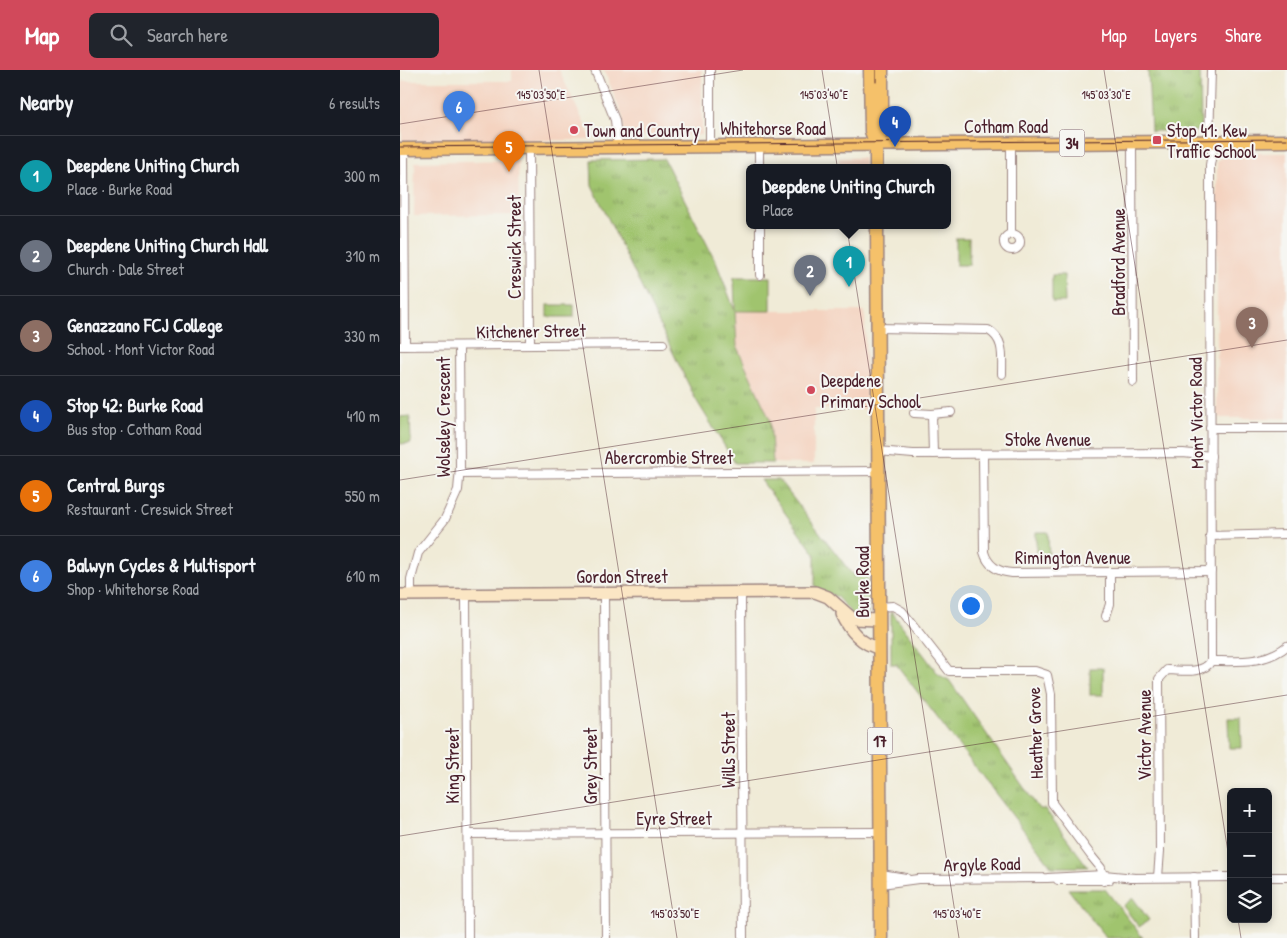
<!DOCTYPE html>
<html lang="en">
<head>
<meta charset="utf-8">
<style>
  :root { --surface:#171b24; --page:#20242c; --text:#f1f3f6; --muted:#9ea1a6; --line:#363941; --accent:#d1495b }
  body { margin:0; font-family:"Patrick Hand",sans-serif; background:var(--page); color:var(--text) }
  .controls { position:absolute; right:15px; bottom:15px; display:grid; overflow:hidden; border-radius:8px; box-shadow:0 2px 8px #0003 }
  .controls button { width:45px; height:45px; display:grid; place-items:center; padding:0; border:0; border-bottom:1px solid var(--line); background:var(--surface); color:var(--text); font:25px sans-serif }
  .you { position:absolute; left:570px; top:535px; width:18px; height:18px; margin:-12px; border:4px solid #fff; border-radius:50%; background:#1a73e8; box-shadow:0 0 0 8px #1a73e833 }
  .badge { display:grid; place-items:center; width:32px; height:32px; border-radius:50%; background:var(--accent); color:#fff; font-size:16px; font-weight:700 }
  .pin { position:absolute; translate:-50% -41px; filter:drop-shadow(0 1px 2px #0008) }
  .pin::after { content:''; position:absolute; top:26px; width:18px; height:15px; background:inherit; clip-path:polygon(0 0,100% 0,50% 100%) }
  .popup { position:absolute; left:346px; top:94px; width:205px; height:65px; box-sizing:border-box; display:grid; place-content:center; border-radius:8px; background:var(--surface); filter:drop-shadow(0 1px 4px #0005); font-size:16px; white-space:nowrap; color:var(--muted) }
  .popup b { font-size:19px; color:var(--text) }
  .popup::after { content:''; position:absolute; left:50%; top:100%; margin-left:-10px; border:10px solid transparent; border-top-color:var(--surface) }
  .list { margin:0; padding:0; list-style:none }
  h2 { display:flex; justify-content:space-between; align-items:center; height:65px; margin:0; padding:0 20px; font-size:21px }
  h2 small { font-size:16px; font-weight:400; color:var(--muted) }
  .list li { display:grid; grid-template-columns:32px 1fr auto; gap:15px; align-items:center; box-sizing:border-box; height:80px; padding:0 20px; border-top:1px solid var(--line) }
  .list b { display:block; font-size:19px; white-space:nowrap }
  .list p { margin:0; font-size:16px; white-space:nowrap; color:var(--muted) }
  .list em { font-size:16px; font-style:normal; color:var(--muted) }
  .icon { flex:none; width:28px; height:28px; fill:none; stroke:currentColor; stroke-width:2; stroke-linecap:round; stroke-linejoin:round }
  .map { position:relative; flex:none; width:887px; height:868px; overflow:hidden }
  header { display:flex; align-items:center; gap:30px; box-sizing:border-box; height:70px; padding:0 25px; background:var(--accent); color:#fff }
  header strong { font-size:24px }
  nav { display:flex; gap:28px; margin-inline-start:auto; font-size:18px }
  .search { width:350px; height:45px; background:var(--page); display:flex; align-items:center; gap:12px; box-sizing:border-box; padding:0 18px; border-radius:8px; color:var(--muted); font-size:19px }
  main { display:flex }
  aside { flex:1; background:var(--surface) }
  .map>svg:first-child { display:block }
  .built { fill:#f4d3c0 }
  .park { fill:url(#park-tufts); stroke:#75724c }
  .pitch { fill:#a0c46e; stroke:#75724c }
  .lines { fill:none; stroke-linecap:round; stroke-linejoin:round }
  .street-casing { stroke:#9d8581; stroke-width:10 }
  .secondary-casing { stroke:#9d8581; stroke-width:14 }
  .primary-casing { stroke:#9d8581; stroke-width:15 }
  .street { stroke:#fff; stroke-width:8 }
  .secondary { stroke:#fbe6c4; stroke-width:11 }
  .primary { stroke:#f5c16b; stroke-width:12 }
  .tram { stroke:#4a1f2b; stroke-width:1 }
  .ticks { fill:none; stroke:#4a1f2b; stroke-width:1; stroke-opacity:0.45 }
  .poi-dot { fill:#d1495b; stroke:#f6f6f2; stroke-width:2 }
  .labels { text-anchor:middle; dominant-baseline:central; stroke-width:4; stroke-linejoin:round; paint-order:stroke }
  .shield { fill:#f6f6f2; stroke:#7e6067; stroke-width:1 }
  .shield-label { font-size:16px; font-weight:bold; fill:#4a1f2b }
  .street-label { font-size:18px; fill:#4a1f2b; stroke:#f6f6f2 }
  .poi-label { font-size:18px; fill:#4a1f2b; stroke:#f6f6f2; text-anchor:start }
  .ticks-label { font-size:12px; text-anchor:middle; fill:#4a1f2b; stroke:#f6f6f2; stroke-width:4; stroke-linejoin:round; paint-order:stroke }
</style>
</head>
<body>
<header>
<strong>Map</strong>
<div class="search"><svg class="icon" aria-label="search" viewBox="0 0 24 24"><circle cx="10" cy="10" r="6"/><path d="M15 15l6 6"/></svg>Search here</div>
<nav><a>Map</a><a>Layers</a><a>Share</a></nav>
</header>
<main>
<aside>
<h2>Nearby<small>6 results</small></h2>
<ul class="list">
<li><span class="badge" style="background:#0f9aa8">1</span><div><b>Deepdene Uniting Church</b><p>Place · Burke Road</p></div><em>300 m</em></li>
<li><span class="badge" style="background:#6b7280">2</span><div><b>Deepdene Uniting Church Hall</b><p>Church · Dale Street</p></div><em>310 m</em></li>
<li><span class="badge" style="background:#8d6e63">3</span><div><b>Genazzano FCJ College</b><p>School · Mont Victor Road</p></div><em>330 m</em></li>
<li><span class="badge" style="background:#1a4fb4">4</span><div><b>Stop 42: Burke Road</b><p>Bus stop · Cotham Road</p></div><em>410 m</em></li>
<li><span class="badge" style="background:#e8710a">5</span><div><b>Central Burgs</b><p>Restaurant · Creswick Street</p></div><em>550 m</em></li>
<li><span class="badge" style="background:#3f7fe0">6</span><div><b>Balwyn Cycles &amp; Multisport</b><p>Shop · Whitehorse Road</p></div><em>610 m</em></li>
</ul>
</aside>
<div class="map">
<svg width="887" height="868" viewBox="0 0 887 868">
  <defs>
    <pattern id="park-tufts" width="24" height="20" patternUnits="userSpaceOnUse" patternTransform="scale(1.25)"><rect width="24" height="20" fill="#a0c46e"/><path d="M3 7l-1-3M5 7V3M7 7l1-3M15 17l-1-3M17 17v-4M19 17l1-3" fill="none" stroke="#849f5b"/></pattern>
  </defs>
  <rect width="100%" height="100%" fill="#f6f6f2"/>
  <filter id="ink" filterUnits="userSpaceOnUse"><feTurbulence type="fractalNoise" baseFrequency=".02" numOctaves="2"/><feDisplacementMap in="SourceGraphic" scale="10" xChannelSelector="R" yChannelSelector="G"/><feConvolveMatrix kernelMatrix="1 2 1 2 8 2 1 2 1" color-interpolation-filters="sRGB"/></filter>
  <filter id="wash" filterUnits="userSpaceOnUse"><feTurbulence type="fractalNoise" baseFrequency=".0096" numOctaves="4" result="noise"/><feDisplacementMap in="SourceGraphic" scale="20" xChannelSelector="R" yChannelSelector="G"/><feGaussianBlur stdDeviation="1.12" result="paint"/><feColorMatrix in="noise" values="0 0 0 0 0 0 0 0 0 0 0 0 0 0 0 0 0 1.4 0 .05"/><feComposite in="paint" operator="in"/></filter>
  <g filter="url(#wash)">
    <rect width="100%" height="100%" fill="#f0ebd7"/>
    <g class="built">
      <polygon points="112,0 159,0 192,70 2,71 2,11 112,11"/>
      <polygon points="204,0 302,0 302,65 224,66 223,48"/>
      <polygon points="831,83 887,83 887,348 821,348 817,344 817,91"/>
      <polygon points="439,88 463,88 465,98 439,98"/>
      <polygon points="118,90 119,145 14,146 15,92"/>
      <polygon points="335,241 465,241 466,339 414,339 414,394 373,393 370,350 337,277"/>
    </g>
    <g class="park">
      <polygon points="748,0 800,0 801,61 751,61"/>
      <polygon points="264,89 316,192 335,241 337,277 370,350 373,393 335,393 295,328 192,115 191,90"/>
      <polygon points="361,410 379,410 452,504 467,506 468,547 454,546 437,527 415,517 415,484"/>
      <polygon points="491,541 539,605 549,610 639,739 645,739 688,797 652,797 496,594 491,594"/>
      <polygon points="668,819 705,819 743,868 706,868"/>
    </g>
    <g class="pitch">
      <rect x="556" y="168" width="13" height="27"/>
      <polygon points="652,205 664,205 665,232 652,232"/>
      <polygon points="334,207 371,207 371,241 335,241"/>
      <rect x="147" y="235" width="27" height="12"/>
      <polygon points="10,346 11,373 0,374 0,347"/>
      <polygon points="636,462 648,462 649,489 636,489"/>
      <rect x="690" y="598" width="13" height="27"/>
      <polygon points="828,648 841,648 842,678 829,678"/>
      <polygon points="733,828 749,850 739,857 723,836"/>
    </g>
  </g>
  <g filter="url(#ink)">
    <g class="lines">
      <defs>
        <g id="street">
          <polyline points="195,0 215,50 218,77"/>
          <polyline points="310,0 310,76"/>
          <polyline points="809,72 811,0"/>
          <polyline points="732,73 733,312"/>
          <polyline points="611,74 611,164"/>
          <polyline points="359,76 359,98"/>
          <polyline points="129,77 130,275"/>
          <polyline points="4,79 5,276"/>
          <polyline points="360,156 360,205"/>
          <circle cx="612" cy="172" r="8"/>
          <path d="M477,258L588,260C605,269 602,287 602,304"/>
          <polyline points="0,276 263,274"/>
          <polyline points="514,343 532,344 551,342"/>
          <polyline points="532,344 533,384"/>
          <polyline points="810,358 887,358"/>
          <polyline points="478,381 513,384 783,383 811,386"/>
          <path d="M583,384L584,482C588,496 598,502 612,503L811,501"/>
          <polyline points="60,404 478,401"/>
          <polyline points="810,466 887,464"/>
          <polyline points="341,522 343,868"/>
          <polyline points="204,523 206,868"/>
          <polyline points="66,524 68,868"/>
          <polyline points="11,525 11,509 18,483 45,449 58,420 60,398 59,276"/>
          <polyline points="479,537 493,536 502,541 549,601 635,601 647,605 651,624 652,733 692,787 701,798 704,811"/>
          <polyline points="706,546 710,534 710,502"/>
          <polyline points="811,591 810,95 814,72"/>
          <path d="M811,591C838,591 865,594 887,576"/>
          <polyline points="68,764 481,762"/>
          <polyline points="481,804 506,808"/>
          <path d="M758,807L760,781L759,609L767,600C781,600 803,605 811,591"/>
          <polyline points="794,807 795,868"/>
          <polyline points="868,807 887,807"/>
          <polyline points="730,808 831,807"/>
          <polyline points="658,810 709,810"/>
          <polyline points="481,814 518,809 647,808 704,805 735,808"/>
        </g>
        <g id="secondary">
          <polyline points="0,525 415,522 428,527 453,549 479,550"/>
          <path d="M442,544C449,560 462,575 479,578"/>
        </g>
        <g id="primary">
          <polyline points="470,0 471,61 476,75 476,98"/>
          <polyline points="476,75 482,61 482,0"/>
          <polyline points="0,79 887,71"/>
          <polyline points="477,156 481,868"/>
        </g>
      </defs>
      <use href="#street" class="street-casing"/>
      <use href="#secondary" class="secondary-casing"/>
      <use href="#primary" class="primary-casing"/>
      <use href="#street" class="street"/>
      <use href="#secondary" class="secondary"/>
      <use href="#primary" class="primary"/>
      <g class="tram">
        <polyline points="476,0 476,12"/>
        <polyline points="0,77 887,69"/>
      </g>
    </g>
  </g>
  <path class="ticks" d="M139,0L277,868M422,0L559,868M704,0L831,801M0,54L343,0M0,410L887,270M0,766L887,625M838,849L841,868"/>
  <g class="poi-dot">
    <circle cx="174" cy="60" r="5"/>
    <rect x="752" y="65" width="10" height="10" rx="2.5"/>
    <circle cx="411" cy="320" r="5"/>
  </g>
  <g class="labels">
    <g class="shield">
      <rect x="659.5" y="59.5" width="25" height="27" rx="4"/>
      <rect x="467.5" y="657.5" width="25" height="27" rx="4"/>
    </g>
    <g class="shield-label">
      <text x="672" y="73">34</text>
      <text x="480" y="671">17</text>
    </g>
    <g class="street-label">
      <text x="606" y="56">Cotham Road</text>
      <text x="373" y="58">Whitehorse Road</text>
      <text transform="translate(114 177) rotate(-90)">Creswick Street</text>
      <text transform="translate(718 192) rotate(-90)">Bradford Avenue</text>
      <text transform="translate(131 261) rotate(-1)">Kitchener Street</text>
      <text transform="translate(796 343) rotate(-91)">Mont Victor Road</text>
      <text transform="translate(43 347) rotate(-90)">Wolseley Crescent</text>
      <text x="648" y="369">Stoke Avenue</text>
      <text x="269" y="387">Abercrombie Street</text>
      <text x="673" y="487">Rimington Avenue</text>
      <text x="222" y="506">Gordon Street</text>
      <text transform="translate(462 512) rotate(-90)">Burke Road</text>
      <text transform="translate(635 663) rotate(-92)">Heather Grove</text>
      <text transform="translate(744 665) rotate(-90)">Victor Avenue</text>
      <text transform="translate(328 680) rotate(-90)">Wills Street</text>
      <text transform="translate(52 696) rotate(-90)">King Street</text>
      <text transform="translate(190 696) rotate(-90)">Grey Street</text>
      <text x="274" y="748">Eyre Street</text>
      <text transform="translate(582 794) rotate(-1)">Argyle Road</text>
    </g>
    <g class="poi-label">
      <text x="184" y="60">Town and Country</text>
      <text x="767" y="60">Stop 41: Kew<tspan x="767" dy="21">Traffic School</tspan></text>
      <text x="421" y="310">Deepdene<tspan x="421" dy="21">Primary School</tspan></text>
    </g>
  </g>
  <g class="ticks-label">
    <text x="141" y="29">145°03'50"E</text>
    <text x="424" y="29">145°03'40"E</text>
    <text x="706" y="29">145°03'30"E</text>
    <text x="275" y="848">145°03'50"E</text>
    <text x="557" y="848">145°03'40"E</text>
  </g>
</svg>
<div class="controls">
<button>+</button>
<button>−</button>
<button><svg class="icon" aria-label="layers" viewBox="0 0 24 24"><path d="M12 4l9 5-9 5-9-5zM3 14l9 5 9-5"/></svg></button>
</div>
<div class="you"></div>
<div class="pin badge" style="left:449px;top:217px;background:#0f9aa8">1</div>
<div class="popup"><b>Deepdene Uniting Church</b>Place</div>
<div class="pin badge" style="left:410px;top:226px;background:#6b7280">2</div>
<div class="pin badge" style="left:852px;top:278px;background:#8d6e63">3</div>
<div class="pin badge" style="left:495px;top:77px;background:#1a4fb4">4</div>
<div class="pin badge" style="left:109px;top:102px;background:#e8710a">5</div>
<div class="pin badge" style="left:59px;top:62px;background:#3f7fe0">6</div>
</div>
</main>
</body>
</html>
